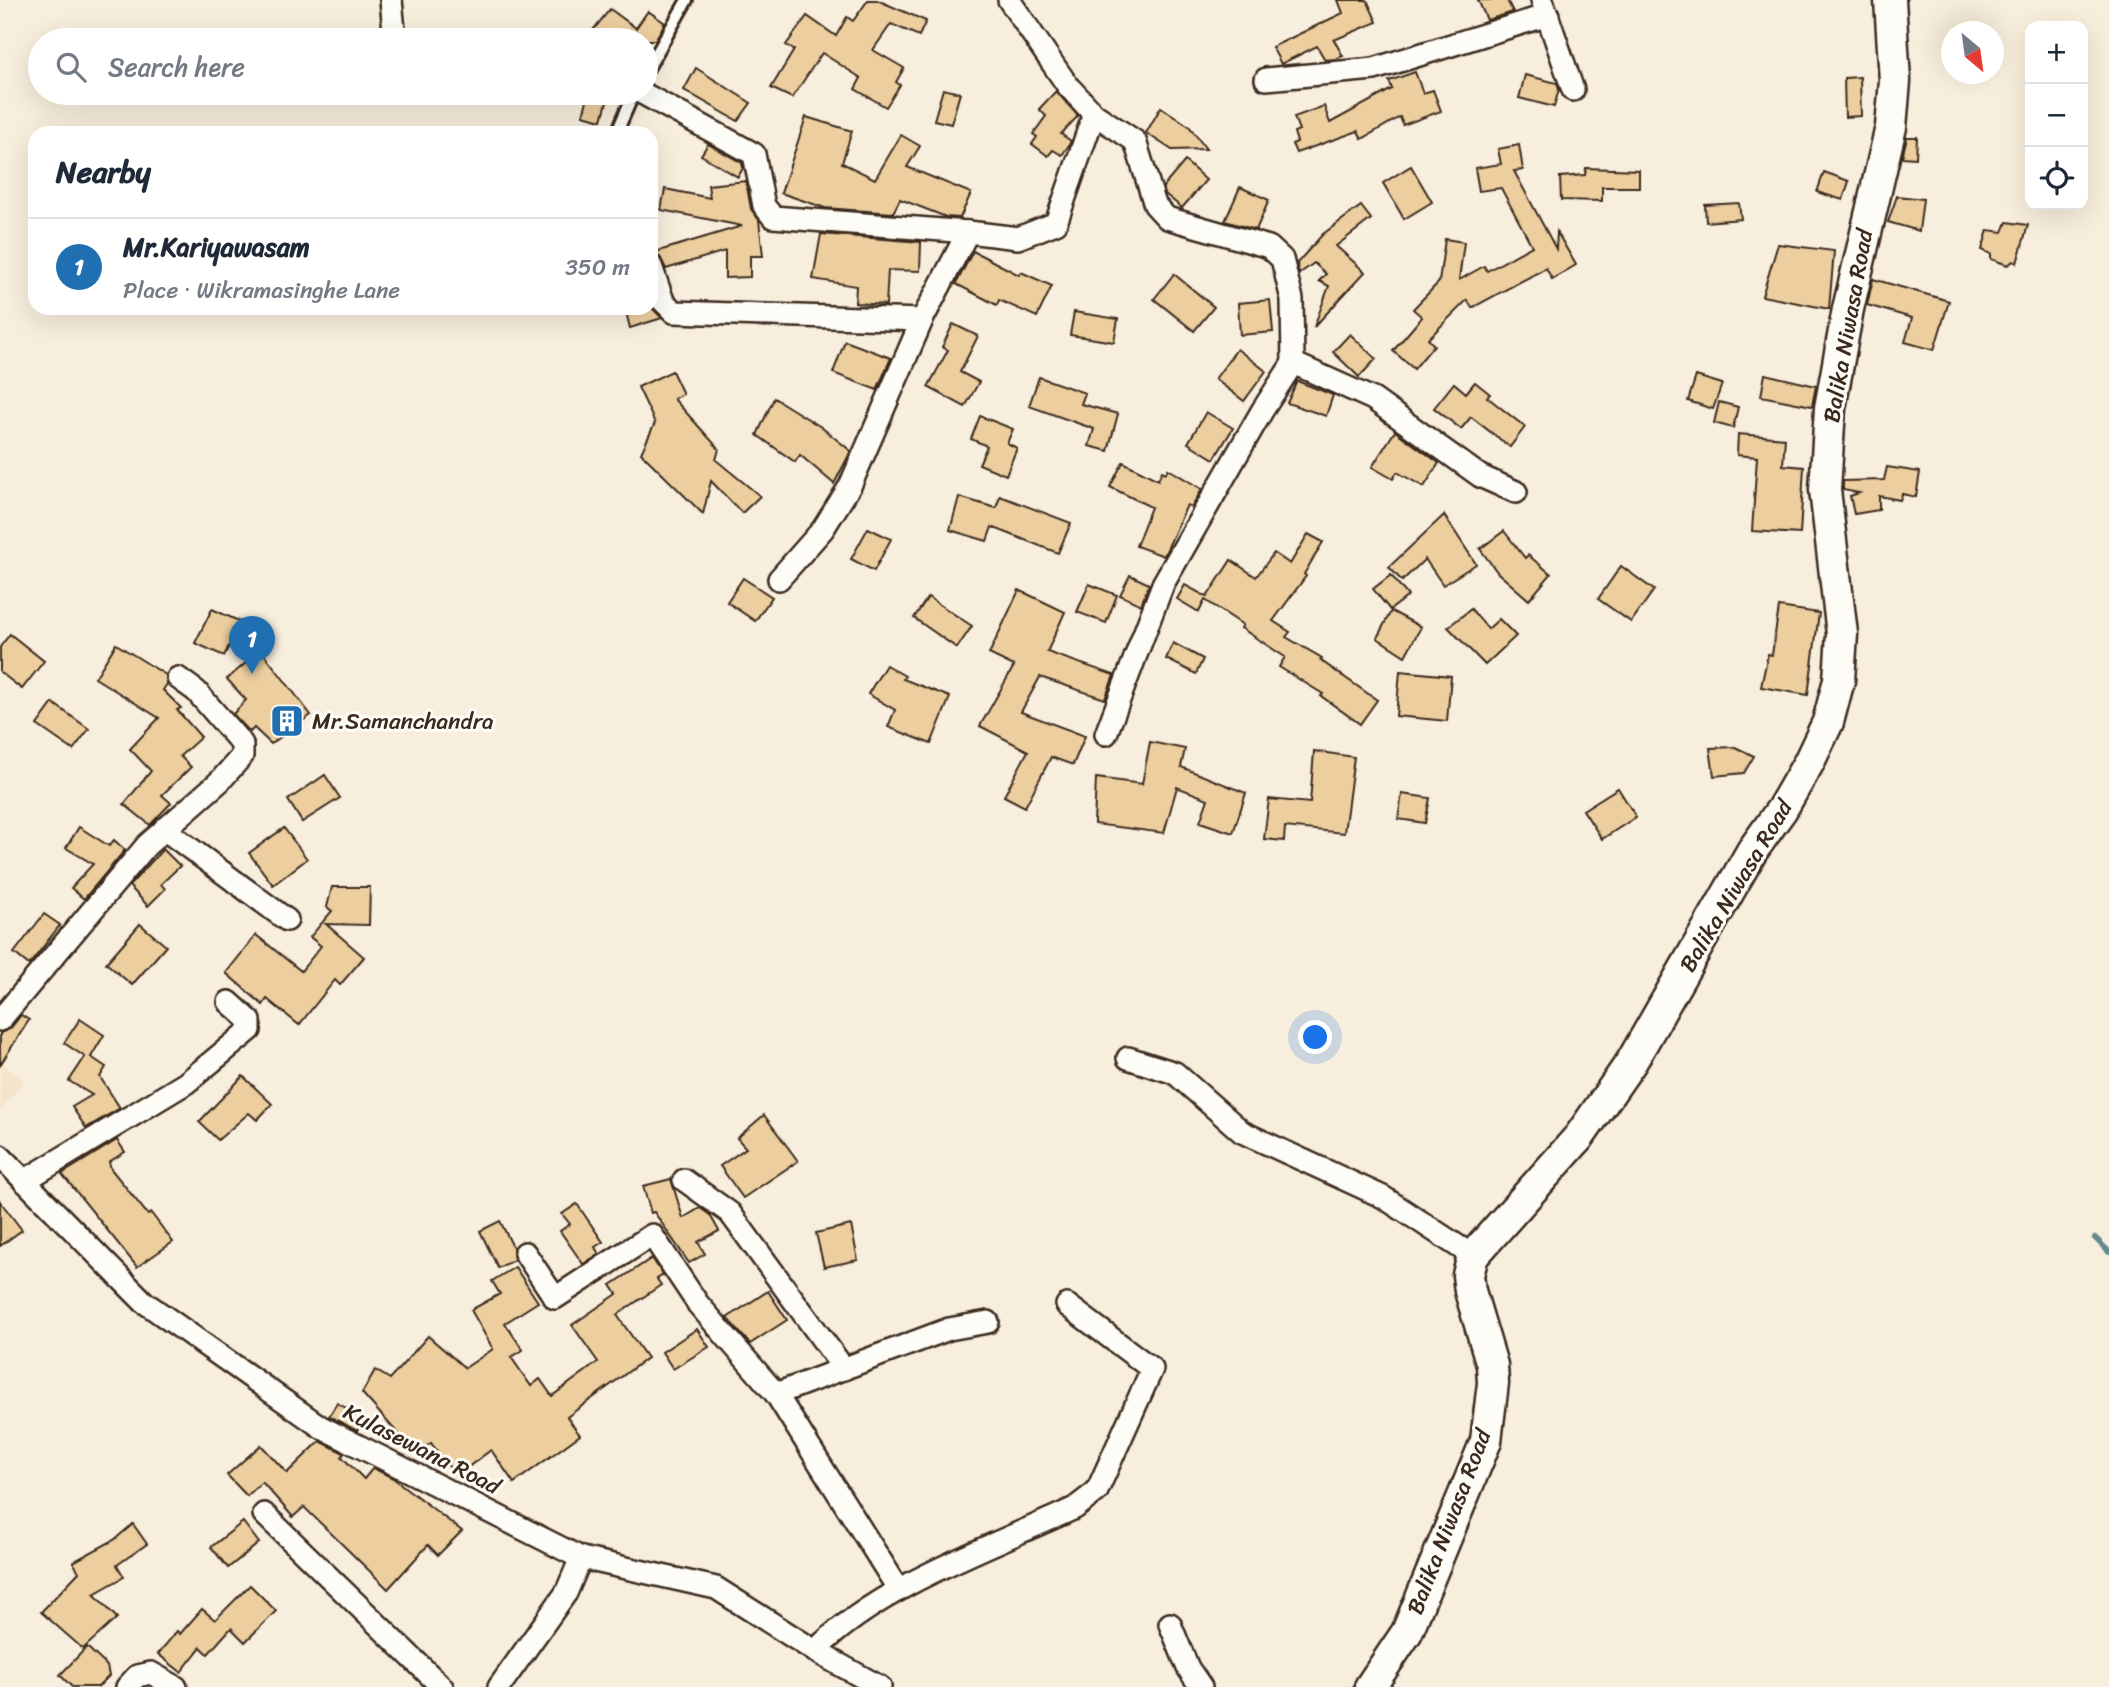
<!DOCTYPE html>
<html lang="en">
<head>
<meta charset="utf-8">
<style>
  :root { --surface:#fff; --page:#f2f2f3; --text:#1f2937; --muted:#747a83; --line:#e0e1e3; --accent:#1f6fb2 }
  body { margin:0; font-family:Sriracha,sans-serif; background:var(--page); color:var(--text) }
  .controls { position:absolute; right:21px; top:21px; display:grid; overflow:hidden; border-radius:14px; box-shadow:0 7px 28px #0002 }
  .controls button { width:63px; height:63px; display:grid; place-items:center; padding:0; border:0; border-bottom:2px solid var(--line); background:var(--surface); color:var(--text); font:35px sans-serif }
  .compass { position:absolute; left:1941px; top:21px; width:63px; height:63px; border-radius:50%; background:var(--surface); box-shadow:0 7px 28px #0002; rotate:151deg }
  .you { position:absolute; left:1316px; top:1038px; width:24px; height:24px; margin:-18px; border:5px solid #fff; border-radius:50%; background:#1a73e8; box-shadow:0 0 0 10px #1a73e833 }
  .badge { display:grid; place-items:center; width:46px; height:46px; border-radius:50%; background:var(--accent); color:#fff; font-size:23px; font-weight:700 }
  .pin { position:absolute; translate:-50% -58px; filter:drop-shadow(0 2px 4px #0008) }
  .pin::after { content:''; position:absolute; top:37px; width:24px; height:21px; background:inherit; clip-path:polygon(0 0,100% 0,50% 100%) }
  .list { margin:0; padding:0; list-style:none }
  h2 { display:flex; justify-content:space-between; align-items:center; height:91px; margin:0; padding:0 28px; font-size:30px }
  h2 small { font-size:23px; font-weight:400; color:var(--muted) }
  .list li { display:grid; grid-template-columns:46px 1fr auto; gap:21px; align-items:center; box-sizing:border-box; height:98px; padding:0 28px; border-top:2px solid var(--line) }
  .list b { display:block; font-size:26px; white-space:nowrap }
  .list p { margin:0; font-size:23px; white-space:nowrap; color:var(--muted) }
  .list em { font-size:23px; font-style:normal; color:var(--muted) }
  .icon { flex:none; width:38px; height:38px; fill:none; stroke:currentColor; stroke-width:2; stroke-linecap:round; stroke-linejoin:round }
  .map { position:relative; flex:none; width:2109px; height:1687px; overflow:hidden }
  .search { position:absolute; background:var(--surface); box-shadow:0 7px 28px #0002; left:28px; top:28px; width:630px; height:77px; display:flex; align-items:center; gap:18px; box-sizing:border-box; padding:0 24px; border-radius:38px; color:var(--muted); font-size:26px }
  .panel { position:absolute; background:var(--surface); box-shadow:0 7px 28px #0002; left:28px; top:126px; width:630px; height:189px; border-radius:21px }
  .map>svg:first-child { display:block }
  .built { fill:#f4e4ca }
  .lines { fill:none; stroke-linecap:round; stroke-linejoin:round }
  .stream { stroke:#62898f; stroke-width:6 }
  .building { fill:#ecce9f; stroke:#3b2a1e; stroke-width:2 }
  .lane-casing { stroke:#3b2a1e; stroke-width:16 }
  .street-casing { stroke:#3b2a1e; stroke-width:26 }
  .secondary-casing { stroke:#3b2a1e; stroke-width:35 }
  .lane { stroke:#fdfcf7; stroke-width:10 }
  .street { stroke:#fdfcf7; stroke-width:21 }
  .secondary { stroke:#fdfcf7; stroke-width:30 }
  .labels { text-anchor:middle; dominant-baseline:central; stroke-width:6; stroke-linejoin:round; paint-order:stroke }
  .street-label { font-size:23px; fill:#3b2a1e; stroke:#fdfcf7 }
  .poi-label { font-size:23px; fill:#3b2a1e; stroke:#fdfcf7; text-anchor:start }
</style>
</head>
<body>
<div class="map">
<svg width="2109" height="1687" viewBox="0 0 2109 1687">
  <rect width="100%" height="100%" fill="#f8eedd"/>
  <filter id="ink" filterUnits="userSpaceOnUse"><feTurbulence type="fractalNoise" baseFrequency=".0143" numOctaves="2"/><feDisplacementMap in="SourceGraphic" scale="14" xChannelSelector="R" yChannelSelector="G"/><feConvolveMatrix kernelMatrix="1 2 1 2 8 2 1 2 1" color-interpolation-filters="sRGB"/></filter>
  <g filter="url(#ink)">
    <polygon class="built" points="0,1062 24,1080 0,1112"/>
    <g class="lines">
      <polyline class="stream" points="2095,1238 2109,1252"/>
    </g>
    <g class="building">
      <polygon points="868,0 877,0 926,21 919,36 891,24 873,50 904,68 896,82 900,85 886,107 855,89 861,78 822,53 792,98 771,88 794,50 786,45 807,16 836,36 847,17 853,21"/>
      <polygon points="1338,0 1367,0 1377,22 1334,40 1343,56 1335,59 1325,60 1317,46 1281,64 1272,47 1343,13"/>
      <polygon points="1478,0 1507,0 1513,12 1487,20"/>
      <polygon points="610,9 636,28 648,11 665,23 655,40 585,40"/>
      <polygon points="696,68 751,103 738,121 684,90"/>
      <polygon points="1415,72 1423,93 1433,90 1441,111 1403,125 1400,117 1362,139 1358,131 1296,153 1292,144 1297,142 1294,132 1299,130 1294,117 1324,106 1330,123 1392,89 1389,81"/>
      <polygon points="1525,75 1557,83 1559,89 1554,107 1519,98"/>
      <polygon points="1860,77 1861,116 1845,117 1844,78"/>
      <polygon points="943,89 960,93 951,124 934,120"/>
      <polygon points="1056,91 1078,116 1061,134 1071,141 1069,145 1062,155 1053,150 1048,156 1032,144 1037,137 1033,134 1046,116 1039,109"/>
      <polygon points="588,97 607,102 602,120 583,115"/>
      <polygon points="1161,107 1189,126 1206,149 1172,150 1146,133"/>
      <polygon points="806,117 852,131 842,163 875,179 901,135 920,146 907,167 971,193 960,218 946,217 900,199 893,213 825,208 781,193"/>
      <polygon points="1907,137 1917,137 1916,158 1902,157"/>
      <polygon points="708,144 742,163 743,168 738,177 701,155"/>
      <polygon points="1519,145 1523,170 1514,171 1556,249 1557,232 1576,265 1552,279 1546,268 1472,308 1467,300 1428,339 1434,345 1414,369 1393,351 1422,317 1413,309 1439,282 1445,239 1464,242 1459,280 1484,266 1487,271 1532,246 1501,188 1479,191 1475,168 1501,164 1498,149"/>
      <polygon points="1185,161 1206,180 1182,208 1165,194 1163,187"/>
      <polygon points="1411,166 1432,202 1404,219 1383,183"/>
      <polygon points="1586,168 1639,170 1639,187 1602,187 1602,201 1561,200 1560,177 1585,175"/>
      <polygon points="1824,172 1849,181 1843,200 1817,192"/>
      <polygon points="746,181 751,209 759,220 763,256 750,256 750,277 725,278 725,251 666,269 660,257 652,253 742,226 661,210 665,189 710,198 708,185"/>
      <polygon points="1240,187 1269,200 1256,230 1225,221"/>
      <polygon points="1897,196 1923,199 1919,231 1888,222"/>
      <polygon points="1739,203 1741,219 1706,222 1705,205"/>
      <polygon points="1361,206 1371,219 1336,246 1365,272 1314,327 1329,286 1319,281 1326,274 1314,263 1299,274 1297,263 1323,234"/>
      <polygon points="2007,222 2028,225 2017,263 2013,261 2008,265 1991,259 1991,254 1982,250 1988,230 2003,232"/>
      <polygon points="821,234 921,242 920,271 888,270 886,305 855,303 856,286 813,279"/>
      <polygon points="1778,244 1834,251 1829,309 1762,296"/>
      <polygon points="973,251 1019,275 1021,272 1052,286 1037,317 999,300 997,305 956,284"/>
      <polygon points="1174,274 1214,307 1194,331 1154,299"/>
      <polygon points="1873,279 1949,301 1934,350 1905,342 1912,318 1867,305"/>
      <polygon points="1270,300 1273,332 1240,335 1238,303"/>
      <polygon points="625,308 652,308 662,318 630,328"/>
      <polygon points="1074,312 1118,319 1114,342 1070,335"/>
      <polygon points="953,324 978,336 960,372 979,382 965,407 928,387 948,350 942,347"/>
      <polygon points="1350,334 1376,359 1359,377 1333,352"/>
      <polygon points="845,341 891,358 877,390 833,373"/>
      <polygon points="1237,349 1266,371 1244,401 1215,379"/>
      <polygon points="672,371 683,394 674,399 719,449 716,460 760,496 742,513 711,481 703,514 641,453 655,423 638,387"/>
      <polygon points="1765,374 1816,386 1812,406 1761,396"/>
      <polygon points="1696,376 1722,384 1713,409 1688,401"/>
      <polygon points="1039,377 1085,393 1081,404 1118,414 1108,451 1089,446 1094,429 1029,406"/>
      <polygon points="1297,381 1333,395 1326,416 1287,403"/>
      <polygon points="1475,382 1490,394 1487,397 1525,427 1510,447 1471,417 1461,429 1434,408 1454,383 1466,393"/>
      <polygon points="774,398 821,427 851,451 834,484 800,455 795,462 757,435"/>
      <polygon points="1719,402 1738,407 1733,428 1714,423"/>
      <polygon points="1206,412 1233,428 1214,459 1188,443"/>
      <polygon points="980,416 1013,429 1007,443 1017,448 1006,475 979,464 987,446 971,439"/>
      <polygon points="1395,431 1439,463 1424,487 1397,472 1393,479 1372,467"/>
      <polygon points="1738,434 1785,438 1783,465 1804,467 1800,534 1752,531 1757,457 1737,455"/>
      <polygon points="1123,462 1158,480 1162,471 1166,473 1168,469 1202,489 1192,507 1187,505 1164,556 1136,546 1151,507 1110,487"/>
      <polygon points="1887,467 1920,472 1916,497 1902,494 1900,500 1879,496 1879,510 1854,514 1850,496 1859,493 1843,490 1843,481 1884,480"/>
      <polygon points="1000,496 1071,523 1058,553 992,527 987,541 950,530 959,497 996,508"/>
      <polygon points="1444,515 1476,564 1443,585 1425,559 1402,581 1389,567"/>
      <polygon points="868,528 891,539 874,571 851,559"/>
      <polygon points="1504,531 1525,558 1528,555 1551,574 1529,600 1498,573 1480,549"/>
      <polygon points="1308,534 1323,542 1304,574 1306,576 1273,621 1290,632 1286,637 1322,658 1320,660 1377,700 1360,724 1321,696 1323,694 1279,667 1285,657 1241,628 1243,625 1205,600 1199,612 1177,599 1185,585 1207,597 1231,560 1256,577 1274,553 1290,564"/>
      <polygon points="1621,566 1654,590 1631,622 1598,599"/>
      <polygon points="1130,575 1149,584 1141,605 1120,595"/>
      <polygon points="1391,575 1408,596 1390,610 1373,589"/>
      <polygon points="743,578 772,597 755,621 727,602"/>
      <polygon points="1089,584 1117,595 1106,623 1077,612"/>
      <polygon points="1019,590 1065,612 1047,652 1114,675 1105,699 1040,677 1021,712 1085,736 1073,765 1051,757 1025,807 1004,796 1028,751 980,726 1014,666 989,654"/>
      <polygon points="928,597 972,626 957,648 914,618"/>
      <polygon points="1779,607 1819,613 1808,695 1761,687 1768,654 1772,655"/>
      <polygon points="212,609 241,622 224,656 195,643"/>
      <polygon points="1471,609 1488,629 1499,619 1516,636 1485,665 1448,627"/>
      <polygon points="1391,611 1421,627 1405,656 1377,638"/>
      <polygon points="10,634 44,661 22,689 0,672 0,647"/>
      <polygon points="1173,643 1203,659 1196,674 1166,659"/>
      <polygon points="116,644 166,675 167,684 163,690 181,708 177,710 201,737 180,756 191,767 162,795 171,803 150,825 124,804 151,771 130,749 159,718 95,678"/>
      <polygon points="261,650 311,715 271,744 254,728 250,732 233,714 246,700 227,679"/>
      <polygon points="886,665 905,676 903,679 950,697 931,744 888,727 895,710 868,694"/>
      <polygon points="1400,671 1451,676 1447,721 1396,716"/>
      <polygon points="53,703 89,729 73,750 37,725"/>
      <polygon points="1150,742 1185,749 1181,767 1246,793 1233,833 1200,822 1208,799 1177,787 1164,833 1094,824 1096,778 1142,784"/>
      <polygon points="1735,747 1754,756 1744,773 1714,776 1710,748"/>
      <polygon points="1314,751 1354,757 1344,833 1285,827 1284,841 1264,839 1269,799 1310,803"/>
      <polygon points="325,775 340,798 302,822 288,800"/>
      <polygon points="1618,788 1636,817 1602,839 1583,810"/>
      <polygon points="1402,794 1430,798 1425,823 1398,819"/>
      <polygon points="79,827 109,846 114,840 125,850 84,899 71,888 93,864 66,848"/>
      <polygon points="284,828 307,859 273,885 249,853"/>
      <polygon points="163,849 180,866 161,884 165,889 148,906 129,886"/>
      <polygon points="332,887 370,887 369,925 326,924 364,957 340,985 335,980 299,1025 267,999 263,1005 226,973 256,935 301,971 321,946 310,937 332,911 327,907"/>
      <polygon points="44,914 60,925 29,965 14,953"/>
      <polygon points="140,924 166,946 132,985 106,963"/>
      <polygon points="21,1015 29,1020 0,1065 0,1033 10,1029"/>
      <polygon points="80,1019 104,1035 91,1057 106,1067 100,1077 120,1108 86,1128 72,1107 92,1095 69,1081 85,1057 64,1043"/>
      <polygon points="243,1076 272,1104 257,1120 249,1113 218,1140 199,1122"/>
      <polygon points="764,1115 798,1161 743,1198 720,1166 746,1148 737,1138"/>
      <polygon points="117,1140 125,1152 109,1162 111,1169 148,1215 151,1213 173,1242 137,1267 62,1174"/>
      <polygon points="671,1179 683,1218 700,1208 710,1215 719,1231 698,1242 705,1254 689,1263 654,1212 651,1213 643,1186"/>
      <polygon points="0,1201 22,1230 0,1246"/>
      <polygon points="577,1204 603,1242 595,1247 599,1254 583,1264 560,1231 570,1224 562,1214"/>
      <polygon points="500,1221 513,1247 514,1260 498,1268 480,1231"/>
      <polygon points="851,1225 858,1260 824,1267 816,1233"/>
      <polygon points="652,1258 663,1275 657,1279 661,1285 617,1315 647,1358 567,1417 580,1435 514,1483 491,1450 456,1476 431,1443 416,1454 362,1393 375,1370 390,1379 428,1336 465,1368 493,1349 471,1310 500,1294 492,1281 515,1267 538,1302 505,1323 523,1350 511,1357 531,1386 540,1379 552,1396 598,1362 572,1325 617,1294 611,1285"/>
      <polygon points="768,1291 787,1320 750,1344 727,1318"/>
      <polygon points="697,1329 709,1347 673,1369 662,1352"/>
      <polygon points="337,1403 364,1418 357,1431 329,1416"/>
      <polygon points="320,1441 344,1453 342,1457 364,1479 373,1468 393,1478 462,1531 438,1555 428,1545 388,1589 304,1507 293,1517 262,1482 247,1496 227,1475 261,1445 287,1473"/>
      <polygon points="243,1522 259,1543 228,1568 211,1547"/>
      <polygon points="133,1524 147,1544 117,1565 124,1577 94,1594 117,1618 83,1649 41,1612 79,1572 73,1562 114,1540"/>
      <polygon points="250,1585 276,1611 245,1642 231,1628 208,1654 201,1647 181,1672 158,1654 177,1631 180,1634 202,1609 215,1620"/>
      <polygon points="87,1647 107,1666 109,1676 98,1687 72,1687 60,1675"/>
    </g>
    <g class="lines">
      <defs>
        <g id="lane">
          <polyline points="646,72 687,0"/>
          <polyline points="620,125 634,93"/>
        </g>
        <g id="street">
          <polyline points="391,0 395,40"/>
          <polyline points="1009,0 1068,86 1094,114 1135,141 1155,205 1167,218 1269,247 1282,259 1292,299 1293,363 1373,399 1480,476 1516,492"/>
          <polyline points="1542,0 1573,90"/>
          <polyline points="1266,79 1374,69 1548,15"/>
          <polyline points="642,93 754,154 764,206 773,217 968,232"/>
          <polyline points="651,266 663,301 674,312 922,320"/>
          <polyline points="779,579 823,529 850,486 922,320 968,232 1018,238 1056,223 1094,114"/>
          <polyline points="1106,734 1163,584 1262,411 1293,363"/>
          <polyline points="164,829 287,920"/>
          <polyline points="0,1020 147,845 220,781 242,756 242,744 196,691 178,678"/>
          <polyline points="1128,1058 1175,1073 1242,1132 1383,1197 1473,1256"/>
          <polyline points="0,1156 144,1302 321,1427 581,1558 716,1588 815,1651 880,1687"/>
          <polyline points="684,1180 730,1213 844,1369"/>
          <polyline points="24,1181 186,1083 250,1030 250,1021 229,1002"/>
          <polyline points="525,1253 555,1298 652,1235 698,1304 776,1394 899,1590"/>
          <polyline points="776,1394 949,1329 988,1322"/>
          <polyline points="264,1514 442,1687"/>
          <polyline points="1170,1624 1188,1668 1201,1687"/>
          <path d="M815,1651C880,1585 991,1547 1075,1508L1097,1491L1152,1369L1067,1305"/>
          <polyline points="127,1687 137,1676 151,1673 176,1687"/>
          <polyline points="499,1687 566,1593 581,1558"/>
        </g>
        <polyline id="secondary" points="1370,1687 1407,1632 1486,1441 1493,1383 1492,1365 1470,1291 1468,1275 1473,1256 1579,1137 1632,1061 1752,851 1782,809 1809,762 1828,722 1839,680 1842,634 1825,490 1830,408 1848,309 1891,127 1895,81 1890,0"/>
      </defs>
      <use href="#lane" class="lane-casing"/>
      <use href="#street" class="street-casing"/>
      <use href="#secondary" class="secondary-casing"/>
      <use href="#lane" class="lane"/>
      <use href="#street" class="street"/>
      <use href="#secondary" class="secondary"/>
    </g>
  </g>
  <defs>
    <symbol id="building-square" viewBox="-11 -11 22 22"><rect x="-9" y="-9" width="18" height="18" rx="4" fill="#1f6fb2" stroke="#fdfcf7"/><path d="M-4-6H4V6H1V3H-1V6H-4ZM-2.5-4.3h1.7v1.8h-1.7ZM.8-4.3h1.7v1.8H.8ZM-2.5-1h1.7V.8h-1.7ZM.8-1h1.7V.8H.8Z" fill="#fff"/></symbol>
  </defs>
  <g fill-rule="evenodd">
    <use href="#building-square" x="268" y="702" width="38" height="38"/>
  </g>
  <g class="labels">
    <g class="street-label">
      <text transform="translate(1848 326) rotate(-80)">Balika Niwasa Road</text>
      <text transform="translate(1736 886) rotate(-59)">Balika Niwasa Road</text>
      <text transform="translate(422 1449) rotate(27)">Kulasewana Road</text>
      <text transform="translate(1449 1522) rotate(-69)">Balika Niwasa Road</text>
    </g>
    <g class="poi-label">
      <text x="312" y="721">Mr.Samanchandra</text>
    </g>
  </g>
</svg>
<div class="controls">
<button>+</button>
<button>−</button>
<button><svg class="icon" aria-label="locate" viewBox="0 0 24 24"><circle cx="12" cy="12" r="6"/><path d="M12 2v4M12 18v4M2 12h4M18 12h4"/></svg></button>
</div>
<svg class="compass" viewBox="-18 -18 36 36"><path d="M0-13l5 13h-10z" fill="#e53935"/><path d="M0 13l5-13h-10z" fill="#747a83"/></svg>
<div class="you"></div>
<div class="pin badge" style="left:252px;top:674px">1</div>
<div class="search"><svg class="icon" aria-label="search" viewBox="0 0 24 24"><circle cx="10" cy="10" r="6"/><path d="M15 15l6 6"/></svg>Search here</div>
<section class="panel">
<h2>Nearby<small></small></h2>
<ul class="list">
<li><span class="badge">1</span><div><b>Mr.Kariyawasam</b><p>Place · Wikramasinghe Lane</p></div><em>350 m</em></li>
</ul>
</section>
</div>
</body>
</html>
